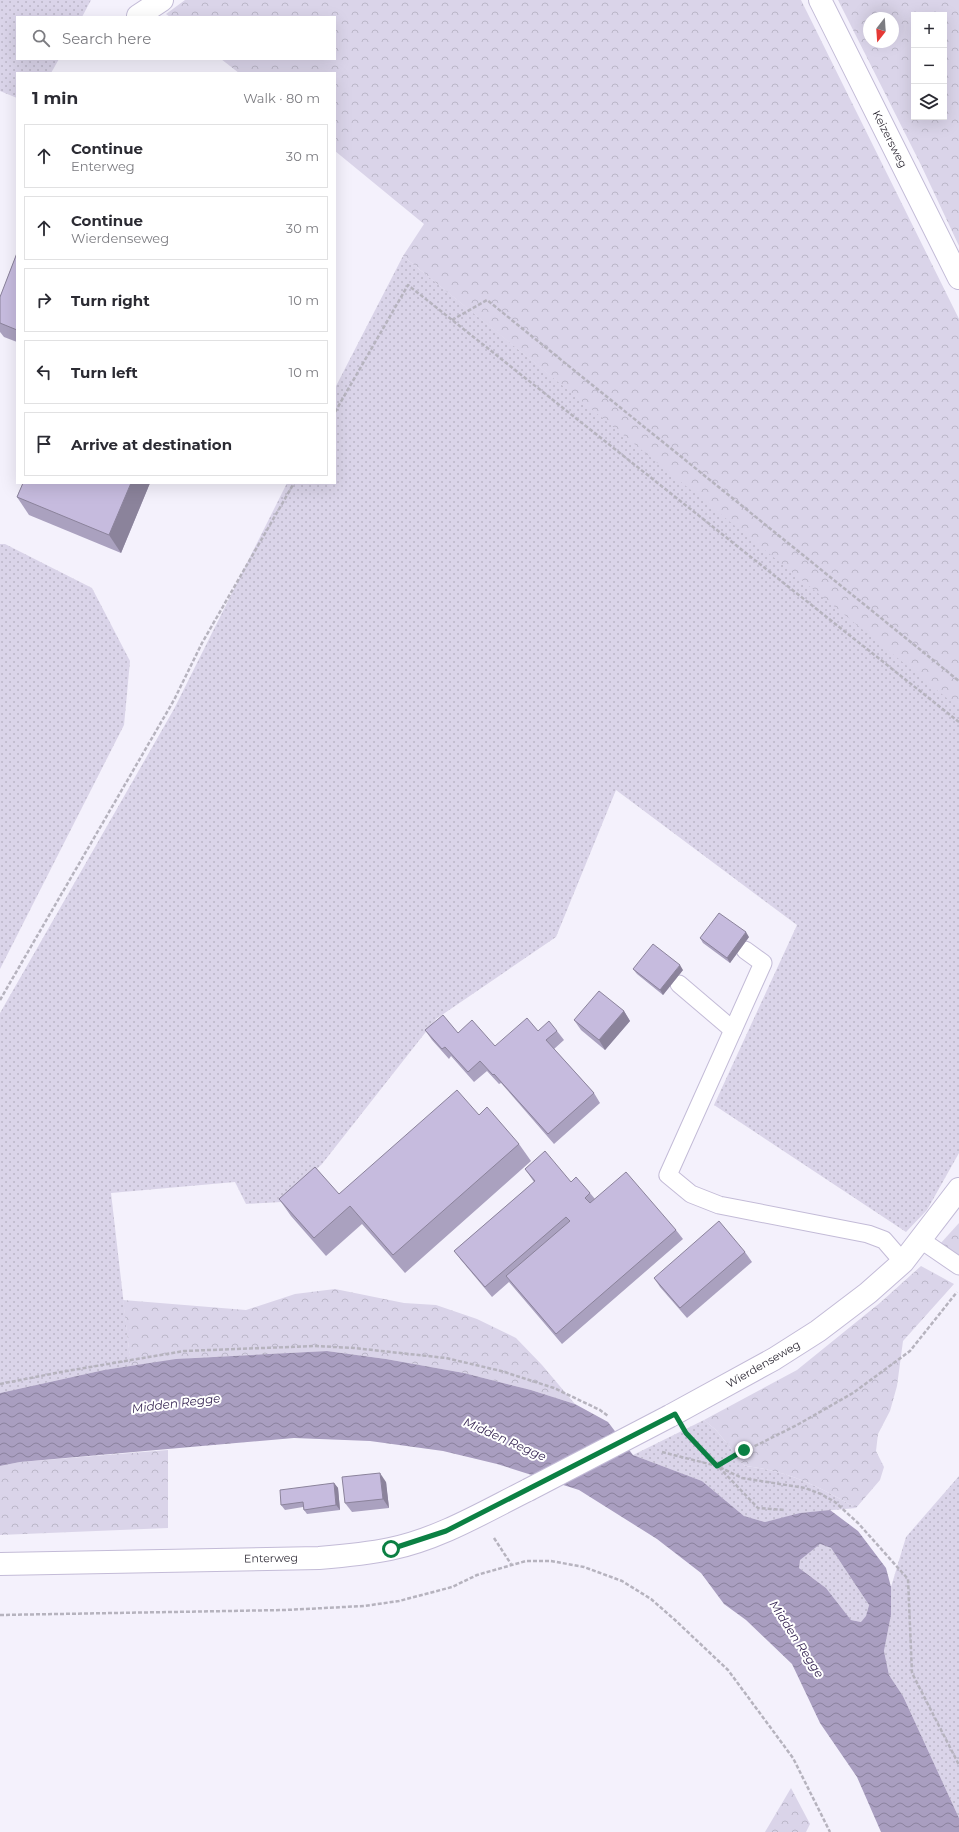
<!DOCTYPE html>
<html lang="en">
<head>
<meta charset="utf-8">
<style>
  :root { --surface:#fff; --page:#f2f2f3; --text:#2b2b33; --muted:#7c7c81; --line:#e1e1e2 }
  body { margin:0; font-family:Montserrat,sans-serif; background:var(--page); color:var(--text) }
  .controls { position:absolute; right:12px; top:12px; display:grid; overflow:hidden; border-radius:0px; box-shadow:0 4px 16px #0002 }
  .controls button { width:36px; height:36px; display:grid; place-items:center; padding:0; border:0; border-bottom:1px solid var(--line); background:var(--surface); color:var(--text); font:20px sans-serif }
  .compass { position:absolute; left:863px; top:12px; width:36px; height:36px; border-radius:50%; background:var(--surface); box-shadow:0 4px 16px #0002; rotate:197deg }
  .stop { position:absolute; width:12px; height:12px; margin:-9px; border:3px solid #0b8043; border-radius:50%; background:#fff }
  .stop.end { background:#0b8043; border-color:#fff; box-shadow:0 1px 4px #0008 }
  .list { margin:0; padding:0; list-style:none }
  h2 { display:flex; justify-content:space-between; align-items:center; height:52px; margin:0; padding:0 16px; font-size:17px }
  h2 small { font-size:13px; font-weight:400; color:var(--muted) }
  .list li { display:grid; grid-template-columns:26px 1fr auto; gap:12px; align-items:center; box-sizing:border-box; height:64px; margin:0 8px 8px; padding:0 8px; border:1px solid var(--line); border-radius:0px }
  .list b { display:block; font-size:15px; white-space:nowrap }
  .list p { margin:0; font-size:13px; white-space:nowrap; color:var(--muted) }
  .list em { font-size:13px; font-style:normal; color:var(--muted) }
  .icon { flex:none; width:22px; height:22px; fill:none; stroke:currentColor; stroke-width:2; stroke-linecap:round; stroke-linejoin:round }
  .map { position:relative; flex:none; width:959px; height:1832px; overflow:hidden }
  .search { position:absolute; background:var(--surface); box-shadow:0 4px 16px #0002; left:16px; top:16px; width:320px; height:44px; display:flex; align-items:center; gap:10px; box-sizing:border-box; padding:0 14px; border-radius:0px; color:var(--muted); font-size:15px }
  .panel { position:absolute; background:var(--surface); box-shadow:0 4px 16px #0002; left:16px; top:72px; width:320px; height:412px; border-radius:0px }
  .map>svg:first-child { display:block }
  .green { fill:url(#green-dots) }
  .forest { fill:url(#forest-crowns); fill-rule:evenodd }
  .water { fill:url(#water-waves); fill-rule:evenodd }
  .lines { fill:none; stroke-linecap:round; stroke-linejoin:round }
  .lane-casing { stroke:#c3bbd7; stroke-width:19 }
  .street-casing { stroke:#c3bbd7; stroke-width:24 }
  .secondary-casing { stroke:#c3bbd7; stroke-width:24 }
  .path { stroke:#b6b3be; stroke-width:2.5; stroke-dasharray:4 2; stroke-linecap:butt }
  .lane { stroke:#fff; stroke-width:17 }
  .street { stroke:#fff; stroke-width:22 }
  .secondary { stroke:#fff; stroke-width:22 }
  .secondary-bridge-casing { stroke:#c3bbd7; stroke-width:24; stroke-linecap:butt }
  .secondary-bridge { stroke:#fff; stroke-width:22 }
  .wall { fill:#aaa1bf }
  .shaded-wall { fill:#8b839b }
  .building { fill:#c6bbde; stroke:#8b839b }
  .route { stroke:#0b8043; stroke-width:5 }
  .labels { text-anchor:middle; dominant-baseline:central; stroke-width:4; stroke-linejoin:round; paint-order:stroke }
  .street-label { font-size:11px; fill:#302c37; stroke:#fff }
  .water-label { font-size:12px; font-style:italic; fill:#392855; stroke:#fff }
</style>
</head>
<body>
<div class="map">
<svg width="959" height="1832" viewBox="0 0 959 1832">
  <defs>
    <pattern id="green-dots" width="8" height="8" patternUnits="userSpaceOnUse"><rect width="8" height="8" fill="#dad4e9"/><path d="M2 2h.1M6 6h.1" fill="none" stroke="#bbb6c8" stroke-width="1.8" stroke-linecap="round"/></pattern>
    <pattern id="forest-crowns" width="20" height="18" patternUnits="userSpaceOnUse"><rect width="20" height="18" fill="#dad4e9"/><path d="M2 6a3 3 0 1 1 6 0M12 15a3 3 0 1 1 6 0" fill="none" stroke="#bbb6c8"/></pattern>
    <pattern id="water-waves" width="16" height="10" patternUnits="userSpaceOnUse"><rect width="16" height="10" fill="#a99ec0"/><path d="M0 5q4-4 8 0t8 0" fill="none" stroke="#8a819d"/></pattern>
  </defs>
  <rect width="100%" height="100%" fill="#f4f1fc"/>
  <g class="green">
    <polygon points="0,0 91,0 82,17 17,17 17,59 59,59 51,73 17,73 17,98 0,91"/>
    <polygon points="403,256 959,706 959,1153 927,1210 906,1232 714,1105 797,925 616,790 556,937 436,1019 322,1164 282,1202 246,1204 235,1182 111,1193 131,1366 104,1370 0,1393 0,1013 174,709 287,483 335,483 335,388"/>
    <polygon points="0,544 5,544 92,588 130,661 124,725 0,969"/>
    <path d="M704,1420L716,1430L745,1466C786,1470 821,1487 856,1508L801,1513L813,1549L820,1544L831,1548L869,1605L866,1617L861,1622L851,1620L826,1588L799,1568L800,1514L765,1522L744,1516L702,1481L633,1455Z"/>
    <polygon points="959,1476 959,1818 903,1696 889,1675 884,1651 891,1615 891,1587 906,1537"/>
  </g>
  <g class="forest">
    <polygon points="185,0 801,0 959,319 959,708 403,256 424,224 335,151 335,73 239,73 221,59 335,59 335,17 170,17 166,14"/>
    <path d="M838,0H959V246L921,165ZM914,15H944V117H914ZM869,18H893V42H869Z"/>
    <polygon points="959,1223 959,1257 940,1244"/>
    <path d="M921,1266L954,1284L903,1341L897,1386L890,1411L878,1434L876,1451L884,1467L880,1480L856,1508C821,1487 786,1470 745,1466L716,1430L704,1420L797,1370L881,1302Z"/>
    <polygon points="335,1289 404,1303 436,1305 477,1319 516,1338 542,1365 575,1404 531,1390 464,1373 386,1359 327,1351 194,1358 131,1366 123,1300 246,1310 295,1294"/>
    <polygon points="168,1450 168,1528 0,1535 0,1466 20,1462"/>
    <polygon points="791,1788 810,1824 806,1832 765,1832"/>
  </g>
  <path class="water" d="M327,1351L386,1359L464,1373L531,1390L575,1404L608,1422L633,1455L702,1481L744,1516L765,1522L800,1513L830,1510L858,1531L886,1568L891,1587V1615L884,1651L889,1675L903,1696L959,1818V1832H881L857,1777L820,1723L792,1664L746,1620L724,1604L701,1573L657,1539L579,1490L497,1464L443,1451L370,1441L294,1438L20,1462L0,1466V1393L104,1370L176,1359ZM820,1544L831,1548L869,1605L866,1616L861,1622L851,1620L826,1588L799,1568L800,1560Z"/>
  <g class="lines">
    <defs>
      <g id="lane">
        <polyline points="745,950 763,963 668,1175 691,1194 719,1205 868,1234 884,1240 903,1262"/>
        <polyline points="679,984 733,1030"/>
        <polyline points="921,1240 959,1266"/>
      </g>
      <g id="street">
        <polyline points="820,0 959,278"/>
        <polyline points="138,16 162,0"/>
      </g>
      <g id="secondary">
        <polyline points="670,1416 774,1359 818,1331 868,1293 903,1262 959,1189"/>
        <path d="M0,1564L319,1558C343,1556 366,1554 390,1549C439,1539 484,1512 528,1490"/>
      </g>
    </defs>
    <use href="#lane" class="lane-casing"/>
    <use href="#street" class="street-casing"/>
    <use href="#secondary" class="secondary-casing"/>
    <g class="path">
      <polyline points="452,320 487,300 959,681"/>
      <polyline points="335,412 408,285 959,722"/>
      <polyline points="0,1000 174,700 202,643 294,483"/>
      <polyline points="0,1384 61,1372 184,1351 315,1346 354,1348 446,1358 501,1371 554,1388 600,1410 608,1416"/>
      <polyline points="690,1437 758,1508 785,1510"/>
      <polyline points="662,1452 717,1466 742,1478 805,1488 821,1494 835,1502 858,1523 908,1579 912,1673 959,1765"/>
      <polyline points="717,1465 797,1425 853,1393 910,1351 957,1292"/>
      <polyline points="494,1538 511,1564"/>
      <polyline points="0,1615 285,1610 364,1606 399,1601 452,1587 477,1575 526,1561 551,1561 584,1567 622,1581 651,1599 675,1620 728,1670 793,1758 830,1832"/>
    </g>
    <use href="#lane" class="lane"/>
    <use href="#street" class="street"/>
    <use href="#secondary" class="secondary"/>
    <defs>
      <polyline id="secondary-bridge" points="528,1490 670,1416"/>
    </defs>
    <use href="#secondary-bridge" class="secondary-bridge-casing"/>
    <use href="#secondary-bridge" class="secondary-bridge"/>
  </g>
  <g class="wall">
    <polygon points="17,253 17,342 4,337 0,332 0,297"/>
    <polygon points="23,483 150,483 121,553 29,515 17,497"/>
    <polygon points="749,937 730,963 703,943 700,938"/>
    <polygon points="633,969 683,970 663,995 637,974"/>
    <polygon points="624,1011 630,1021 605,1050 581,1030 574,1020"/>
    <polygon points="425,1030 458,1033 495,1046 538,1031 557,1031 564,1040 554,1049 594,1093 600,1103 554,1144 501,1083 499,1084 487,1071 474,1082 451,1056 449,1059 432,1040"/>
    <polygon points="479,1115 519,1144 531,1161 405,1273 362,1224 326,1256 291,1216 279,1199 339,1194"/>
    <polygon points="525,1169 571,1182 590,1193 595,1199 676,1230 683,1239 562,1344 509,1282 492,1297 461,1260 454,1251 534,1182"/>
    <polygon points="745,1252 752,1262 687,1318 660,1287 654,1278"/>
    <polygon points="386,1482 389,1508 352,1512 345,1503"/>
    <polygon points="334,1483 338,1488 340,1510 307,1514 304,1510 303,1507 285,1510 281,1505"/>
  </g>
  <g class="shaded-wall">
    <polygon points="131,483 150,483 121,553 109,535"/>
    <polygon points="746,932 749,937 730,963 727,958"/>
    <polygon points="680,965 683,970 663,995 660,990"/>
    <polygon points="624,1011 630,1021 605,1050 599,1040"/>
    <polygon points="380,1473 386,1482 389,1508 383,1499"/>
    <polygon points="334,1483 338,1488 340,1510 336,1505"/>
  </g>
  <g class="building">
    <polygon points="17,253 17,330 0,323 0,297"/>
    <polygon points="23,483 131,483 109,535 17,497"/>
    <polygon points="719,913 746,932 727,958 700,938"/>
    <polygon points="653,944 680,965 660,990 633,969"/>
    <polygon points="599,991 624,1011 599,1040 574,1020"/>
    <polygon points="443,1015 458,1033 472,1020 495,1046 527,1018 538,1031 549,1021 557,1031 546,1040 594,1093 548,1134 494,1074 493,1075 480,1061 468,1072 445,1047 442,1049 425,1030"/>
    <polygon points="457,1090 479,1115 487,1107 519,1144 393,1255 350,1206 314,1238 279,1199 315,1167 339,1194"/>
    <polygon points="545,1151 571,1182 576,1177 590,1193 585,1198 590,1203 626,1172 676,1230 556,1334 506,1276 570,1221 566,1217 485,1287 454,1251 535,1181 525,1169"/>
    <polygon points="719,1221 745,1252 680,1308 654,1278"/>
    <polygon points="380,1473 383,1499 345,1503 342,1477"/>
    <polygon points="334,1483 336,1505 304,1510 303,1502 281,1505 280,1490"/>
  </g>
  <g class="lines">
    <polyline class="route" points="391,1549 446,1531 675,1414 686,1433 717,1466 744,1450"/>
  </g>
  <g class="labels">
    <g class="street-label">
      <text transform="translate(890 139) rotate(63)">Keizersweg</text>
      <text transform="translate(763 1364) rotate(-30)">Wierdenseweg</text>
      <text transform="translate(271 1558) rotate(-1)">Enterweg</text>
    </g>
    <g class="water-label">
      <text transform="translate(176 1403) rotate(-7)">Midden Regge</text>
      <text transform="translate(505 1439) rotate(24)">Midden Regge</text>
      <text transform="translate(797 1639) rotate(57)">Midden Regge</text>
    </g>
  </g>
</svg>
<div class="controls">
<button>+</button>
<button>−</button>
<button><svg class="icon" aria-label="layers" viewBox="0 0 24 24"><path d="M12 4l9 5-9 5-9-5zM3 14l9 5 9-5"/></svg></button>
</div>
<svg class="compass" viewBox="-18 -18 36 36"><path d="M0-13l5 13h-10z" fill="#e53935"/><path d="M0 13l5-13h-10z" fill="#7c7c81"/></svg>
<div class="stop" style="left:391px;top:1549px"></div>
<div class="stop end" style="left:744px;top:1450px"></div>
<div class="search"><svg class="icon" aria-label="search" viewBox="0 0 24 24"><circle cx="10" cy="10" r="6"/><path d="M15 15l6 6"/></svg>Search here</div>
<section class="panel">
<h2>1 min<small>Walk · 80 m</small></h2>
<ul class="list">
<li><svg class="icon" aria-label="ahead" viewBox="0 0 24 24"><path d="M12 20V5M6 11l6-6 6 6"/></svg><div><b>Continue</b><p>Enterweg</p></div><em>30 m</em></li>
<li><svg class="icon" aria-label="ahead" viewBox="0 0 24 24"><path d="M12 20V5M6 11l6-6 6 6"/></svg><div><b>Continue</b><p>Wierdenseweg</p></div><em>30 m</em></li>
<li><svg class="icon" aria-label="right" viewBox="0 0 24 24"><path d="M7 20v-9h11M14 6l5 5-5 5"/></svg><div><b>Turn right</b></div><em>10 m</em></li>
<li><svg class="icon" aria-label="left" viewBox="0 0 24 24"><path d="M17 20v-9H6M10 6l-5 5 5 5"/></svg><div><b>Turn left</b></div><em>10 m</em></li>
<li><svg class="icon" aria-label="arrive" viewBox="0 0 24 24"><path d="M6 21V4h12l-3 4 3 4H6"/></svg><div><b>Arrive at destination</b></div></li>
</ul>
</section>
</div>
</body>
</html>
